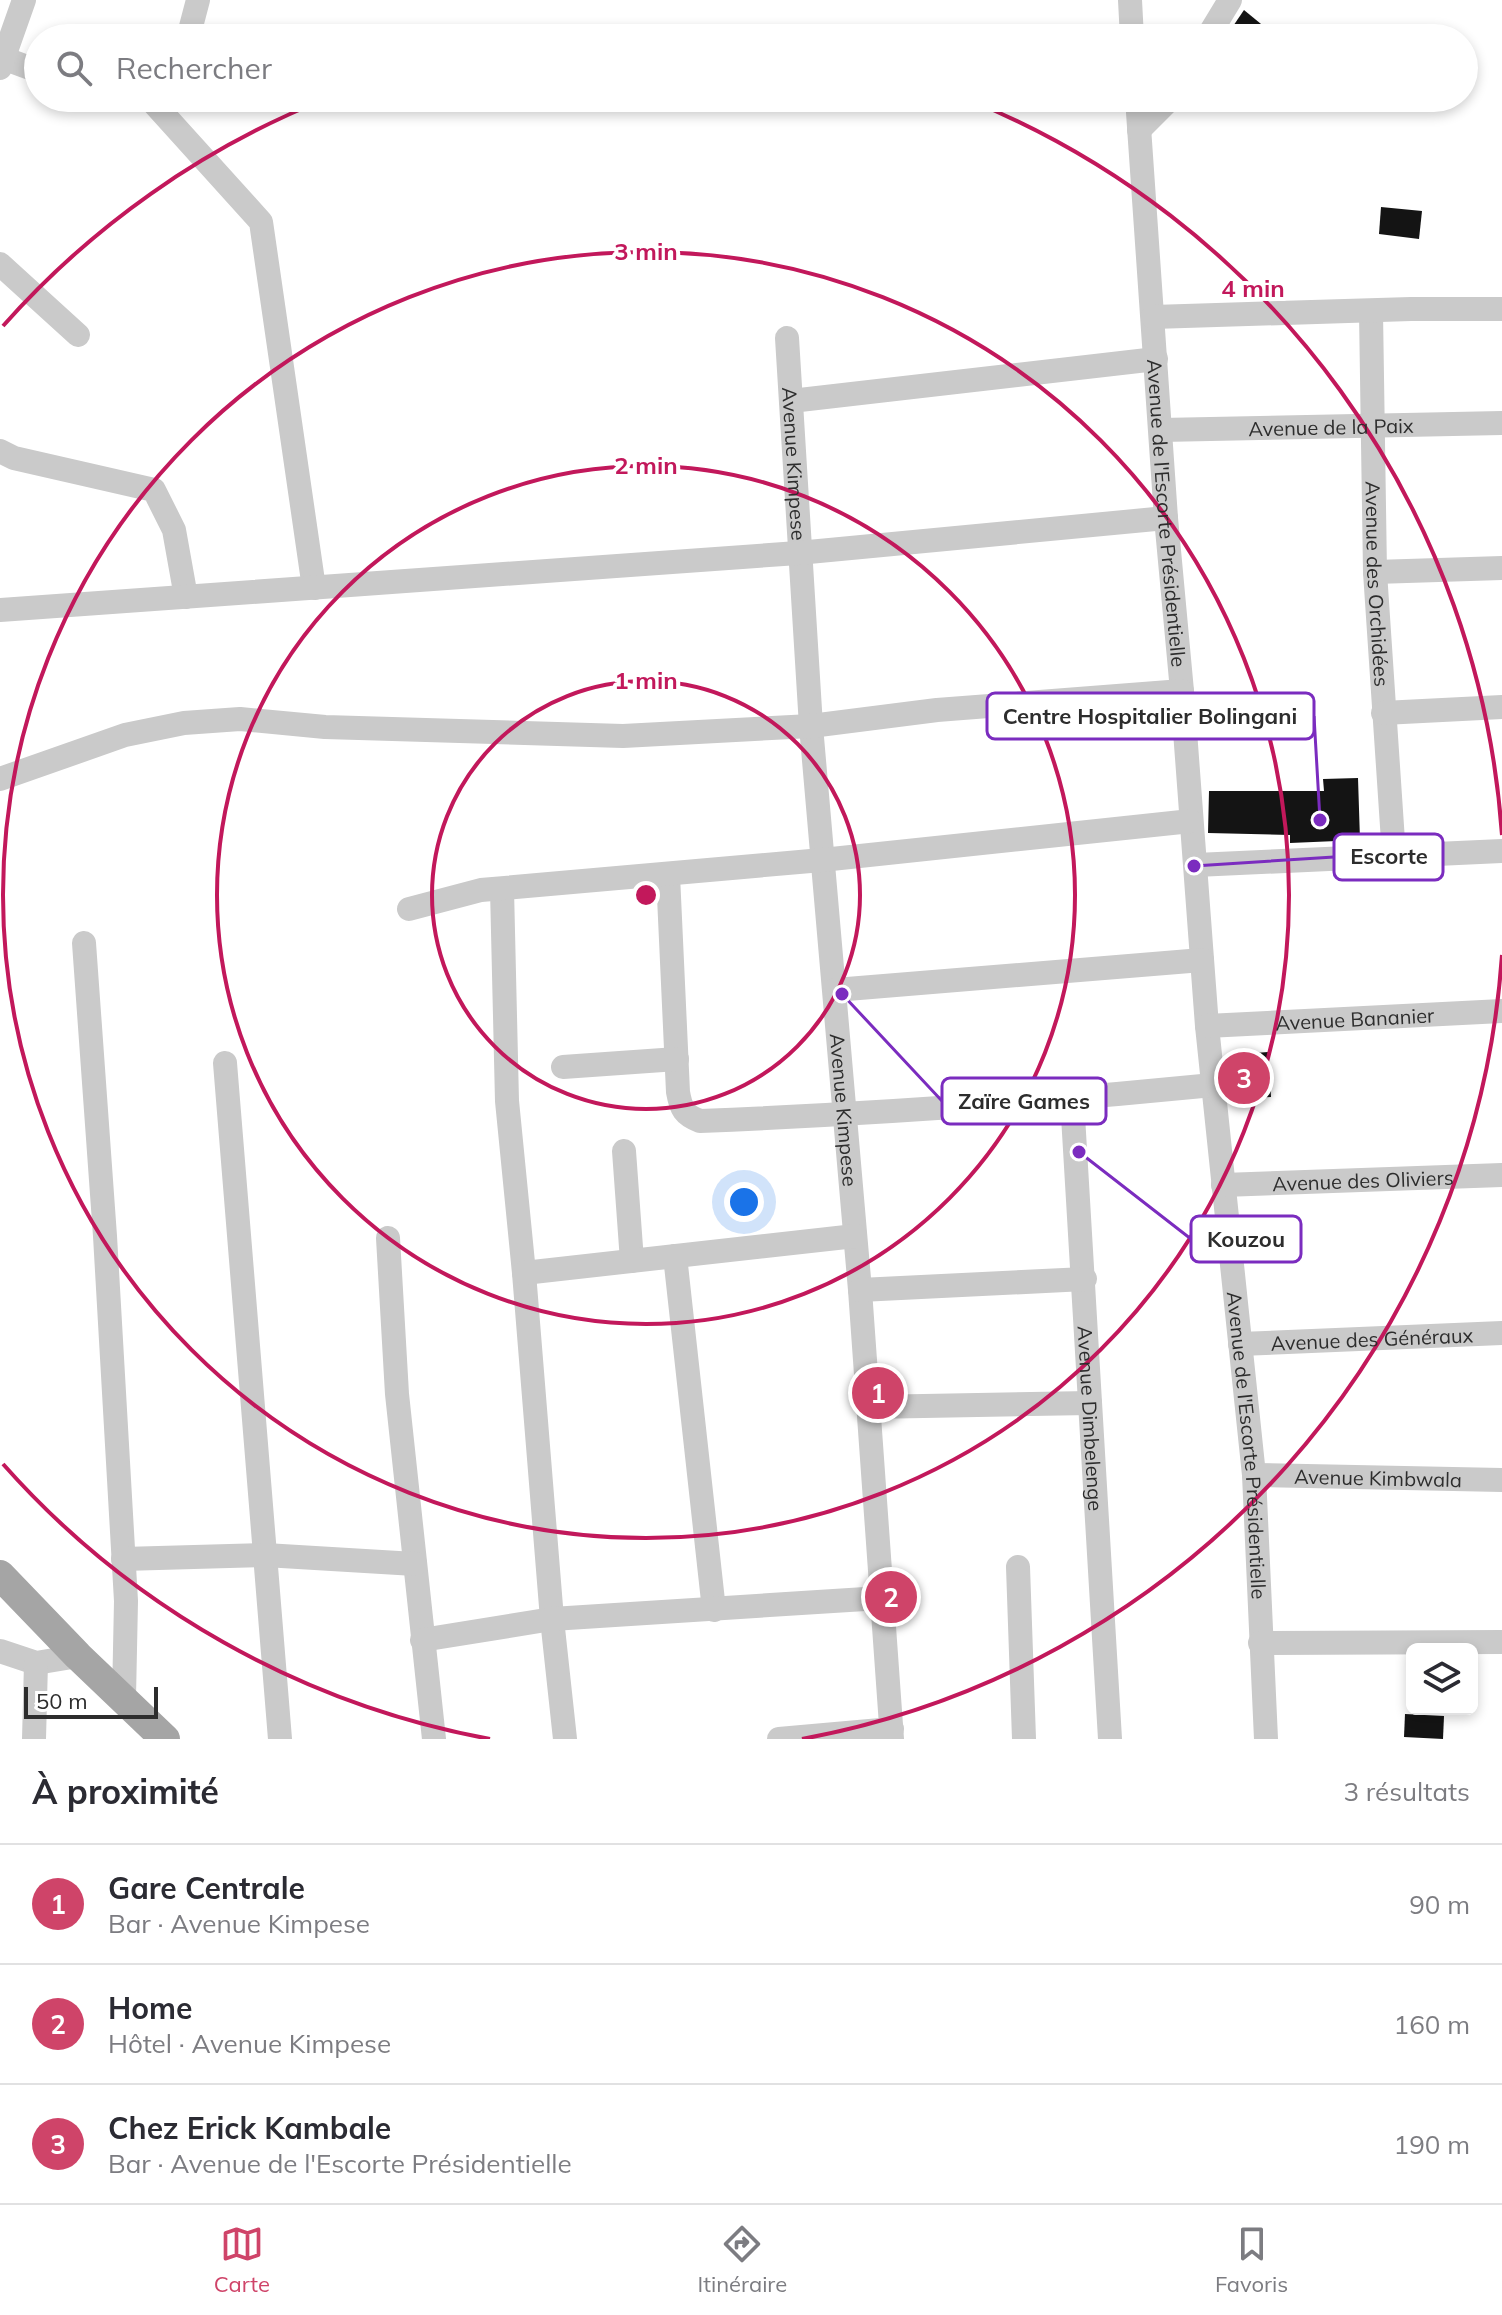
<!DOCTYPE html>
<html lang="fr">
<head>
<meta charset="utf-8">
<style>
  :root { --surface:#fff; --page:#f2f2f3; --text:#2b2b33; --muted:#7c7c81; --line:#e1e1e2; --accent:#cf4469 }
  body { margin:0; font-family:Mulish,sans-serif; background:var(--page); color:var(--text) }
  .controls { position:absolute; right:24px; bottom:24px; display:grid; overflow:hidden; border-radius:12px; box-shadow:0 4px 12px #0003 }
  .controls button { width:72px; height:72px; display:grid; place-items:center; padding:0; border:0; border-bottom:2px solid var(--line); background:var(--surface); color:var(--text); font:40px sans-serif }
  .scale { position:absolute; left:24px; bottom:20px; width:134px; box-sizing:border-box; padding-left:8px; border:4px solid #2d2d2d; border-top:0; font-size:22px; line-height:28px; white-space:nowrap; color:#2d2d2d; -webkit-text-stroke:6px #fff; paint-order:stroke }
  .you { position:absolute; left:744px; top:1202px; width:28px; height:28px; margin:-20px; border:6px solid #fff; border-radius:50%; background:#1a73e8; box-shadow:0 0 0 12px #1a73e833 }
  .badge { display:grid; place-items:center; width:52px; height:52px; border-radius:50%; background:var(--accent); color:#fff; font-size:26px; font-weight:700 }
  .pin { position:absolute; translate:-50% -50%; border:4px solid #fff; box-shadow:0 2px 8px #0006 }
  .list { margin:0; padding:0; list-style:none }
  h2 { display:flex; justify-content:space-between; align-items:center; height:104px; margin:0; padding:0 32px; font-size:34px }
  h2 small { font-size:26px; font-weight:400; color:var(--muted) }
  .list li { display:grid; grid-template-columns:52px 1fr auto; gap:24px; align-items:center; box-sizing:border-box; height:120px; padding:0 32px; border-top:2px solid var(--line) }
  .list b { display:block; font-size:30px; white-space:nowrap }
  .list p { margin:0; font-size:26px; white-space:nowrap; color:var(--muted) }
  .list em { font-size:26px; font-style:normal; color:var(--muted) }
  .icon { flex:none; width:44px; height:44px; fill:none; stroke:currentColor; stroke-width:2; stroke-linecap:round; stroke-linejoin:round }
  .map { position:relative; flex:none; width:1502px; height:1739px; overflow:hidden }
  .search { position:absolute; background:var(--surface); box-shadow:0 4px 12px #0003; left:24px; right:24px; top:24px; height:88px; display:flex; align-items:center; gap:20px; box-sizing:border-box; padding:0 28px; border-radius:44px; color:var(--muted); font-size:30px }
  .sheet { height:464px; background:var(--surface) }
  nav { display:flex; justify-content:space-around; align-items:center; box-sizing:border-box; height:112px; border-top:2px solid var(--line); background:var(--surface); font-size:22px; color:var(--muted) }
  nav a { display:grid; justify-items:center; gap:4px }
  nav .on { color:var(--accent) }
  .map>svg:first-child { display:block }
  .building { fill:#141414 }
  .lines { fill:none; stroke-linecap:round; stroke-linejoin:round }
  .minor { stroke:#cacaca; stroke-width:24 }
  .major { stroke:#a5a5a5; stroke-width:30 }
  .ring { fill:none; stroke:#c2185b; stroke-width:4 }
  .labels { text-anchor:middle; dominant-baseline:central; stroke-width:8; stroke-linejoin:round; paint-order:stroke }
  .street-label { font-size:20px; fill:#2d2d2d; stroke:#fff }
  .centre { fill:#c2185b; stroke:#fff; stroke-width:4 }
  .ring-label { font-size:24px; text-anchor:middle; font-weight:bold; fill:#c2185b; stroke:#fff; stroke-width:8; stroke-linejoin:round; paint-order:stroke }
  .leader { fill:none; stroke:#7b2cbf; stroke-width:3 }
  .callout-dot { fill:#7b2cbf; stroke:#fff; stroke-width:3 }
  .callout { fill:#fff; stroke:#7b2cbf; stroke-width:3 }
  .callout-label { font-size:22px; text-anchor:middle; font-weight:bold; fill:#2d2d2d }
</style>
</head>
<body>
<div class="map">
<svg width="1502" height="1739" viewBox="0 0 1502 1739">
  <rect width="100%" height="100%" fill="#fff"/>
  <g class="building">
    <polygon points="1244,10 1278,38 1225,38"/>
    <polygon points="1381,207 1422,211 1419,239 1379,234"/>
    <polygon points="1358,778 1360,840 1290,843 1290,835 1208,833 1209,791 1324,791 1323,779"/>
    <polygon points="1268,1052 1271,1097 1231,1099 1228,1055"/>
    <polygon points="1405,1714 1444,1716 1443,1739 1404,1737"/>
  </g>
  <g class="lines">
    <g class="minor">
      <polyline points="1130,0 1132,38"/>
      <polyline points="188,38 198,0"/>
      <polyline points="1207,38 1230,0"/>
      <polyline points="0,57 38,71"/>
      <polyline points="0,68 24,0"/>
      <polyline points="149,98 261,222 314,588"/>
      <path id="s1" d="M1137,98L1166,518L1182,691L1207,1026L1254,1475L1266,1739"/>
      <polyline points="1139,130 1171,98"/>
      <polyline points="0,264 78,335"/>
      <path id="s2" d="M1371,312L1375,572L1394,856"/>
      <polyline points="1153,317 1411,309 1502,309"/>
      <path id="s3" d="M787,338L811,726L860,1290L892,1739"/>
      <polyline points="791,401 1156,359"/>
      <path id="s4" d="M1161,430L1502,423"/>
      <polyline points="0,451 14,458 154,490 174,530 186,597"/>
      <polyline points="1375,572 1502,568"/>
      <polyline points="0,610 798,553 1166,518"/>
      <polyline points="1383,713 1502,707"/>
      <polyline points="0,779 125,735 184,723 240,719 325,727 623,736 811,726 937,710 1182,691"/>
      <polyline points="1196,865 1502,851"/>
      <path d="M668,875L678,1092C681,1109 684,1115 700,1121C872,1114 1043,1102 1213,1085"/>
      <polyline points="502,889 507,1101 524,1273 552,1619 565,1739"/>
      <polyline points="409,909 481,890 822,860 1191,821"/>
      <polyline points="84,943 105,1236 126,1601 124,1697"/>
      <polyline points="835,990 1202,960"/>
      <path id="s5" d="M1207,1026L1502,1011"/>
      <polyline points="225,1063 280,1739"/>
      <polyline points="563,1067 677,1059"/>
      <path id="s6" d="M1072,1099L1110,1739"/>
      <polyline points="624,1151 632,1261"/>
      <path id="s7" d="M1223,1185L1502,1175"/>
      <polyline points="388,1238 397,1394 434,1739"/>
      <polyline points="675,1256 714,1610"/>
      <polyline points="524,1273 855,1236"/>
      <polyline points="860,1290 1085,1279"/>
      <path id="s8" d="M1240,1344L1502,1333"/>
      <polyline points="869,1407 1090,1403"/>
      <path id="s9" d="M1254,1475L1502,1480"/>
      <polyline points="123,1559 265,1555 415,1564"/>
      <polyline points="1018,1567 1024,1739"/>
      <polyline points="422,1640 552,1619 881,1598"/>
      <polyline points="1260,1643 1502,1642"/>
      <polyline points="0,1651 36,1663 78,1656"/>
      <polyline points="34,1739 36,1663"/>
      <polyline points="779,1739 892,1729"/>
    </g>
    <polyline class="major" points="0,1575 78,1656 165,1739"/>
  </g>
  <g class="ring">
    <circle cx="646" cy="895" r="214"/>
    <circle cx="646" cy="895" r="429"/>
    <circle cx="646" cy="895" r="643"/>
    <path d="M1502 955A858 858 0 0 1 802 1739M490 1739A858 858 0 0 1 3 1464M3 326A858 858 0 0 1 325 99M609 38A858 858 0 0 1 683 38M967 99A858 858 0 0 1 1502 835"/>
  </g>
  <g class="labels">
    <g class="street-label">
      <text stroke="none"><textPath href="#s4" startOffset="170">Avenue de la Paix</textPath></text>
      <text stroke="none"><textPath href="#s3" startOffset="126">Avenue Kimpese</textPath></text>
      <text stroke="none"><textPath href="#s1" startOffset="416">Avenue de l'Escorte Présidentielle</textPath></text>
      <text stroke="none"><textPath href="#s2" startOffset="272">Avenue des Orchidées</textPath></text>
      <text stroke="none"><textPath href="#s5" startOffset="148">Avenue Bananier</textPath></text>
      <text stroke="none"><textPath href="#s3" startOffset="774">Avenue Kimpese</textPath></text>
      <text stroke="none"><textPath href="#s7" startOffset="140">Avenue des Oliviers</textPath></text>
      <text stroke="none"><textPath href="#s8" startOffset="132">Avenue des Généraux</textPath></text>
      <text stroke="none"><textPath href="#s6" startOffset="320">Avenue Dimbelenge</textPath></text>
      <text stroke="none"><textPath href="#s1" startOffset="1352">Avenue de l'Escorte Présidentielle</textPath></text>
      <text stroke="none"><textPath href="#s9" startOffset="124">Avenue Kimbwala</textPath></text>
    </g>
  </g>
  <circle cx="646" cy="895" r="12" class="centre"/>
  <g class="ring-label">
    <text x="646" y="260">3 min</text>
    <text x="1253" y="297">4 min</text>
    <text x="646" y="474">2 min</text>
    <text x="646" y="689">1 min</text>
  </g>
  <path class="leader" d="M1320 820L1314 716M1194 866L1334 857M842 994L942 1101M1079 1152L1191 1239"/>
  <g class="callout-dot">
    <circle cx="1320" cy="820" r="8"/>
    <circle cx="1194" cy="866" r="8"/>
    <circle cx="842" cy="994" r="8"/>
    <circle cx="1079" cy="1152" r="8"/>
  </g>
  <g class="callout">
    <rect x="987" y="693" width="327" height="46" rx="8"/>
    <rect x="1334" y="834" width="109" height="46" rx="8"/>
    <rect x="942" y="1078" width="164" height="46" rx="8"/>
    <rect x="1191" y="1216" width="110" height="46" rx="8"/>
  </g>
  <g class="callout-label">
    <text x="1150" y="724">Centre Hospitalier Bolingani</text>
    <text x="1389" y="864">Escorte</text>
    <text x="1024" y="1109">Zaïre Games</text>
    <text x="1246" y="1247">Kouzou</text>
  </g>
</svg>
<div class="controls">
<button><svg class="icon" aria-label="layers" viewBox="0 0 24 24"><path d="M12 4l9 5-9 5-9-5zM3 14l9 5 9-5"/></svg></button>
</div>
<div class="scale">50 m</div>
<div class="you"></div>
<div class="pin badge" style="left:878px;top:1393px">1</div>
<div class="pin badge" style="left:891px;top:1597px">2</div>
<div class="pin badge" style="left:1244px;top:1078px">3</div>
<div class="search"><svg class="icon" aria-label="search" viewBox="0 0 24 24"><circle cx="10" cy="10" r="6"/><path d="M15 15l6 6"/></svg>Rechercher</div>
</div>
<section class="sheet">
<h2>À proximité<small>3 résultats</small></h2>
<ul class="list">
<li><span class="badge">1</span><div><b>Gare Centrale</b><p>Bar · Avenue Kimpese</p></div><em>90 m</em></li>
<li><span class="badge">2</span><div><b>Home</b><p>Hôtel · Avenue Kimpese</p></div><em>160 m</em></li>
<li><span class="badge">3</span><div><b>Chez Erick Kambale</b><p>Bar · Avenue de l'Escorte Présidentielle</p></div><em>190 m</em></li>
</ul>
</section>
<nav>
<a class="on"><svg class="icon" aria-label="map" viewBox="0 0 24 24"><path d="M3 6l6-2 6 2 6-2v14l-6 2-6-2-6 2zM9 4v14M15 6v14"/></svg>Carte</a>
<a><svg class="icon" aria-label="directions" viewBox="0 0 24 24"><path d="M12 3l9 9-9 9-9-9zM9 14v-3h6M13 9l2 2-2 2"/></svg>Itinéraire</a>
<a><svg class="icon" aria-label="saved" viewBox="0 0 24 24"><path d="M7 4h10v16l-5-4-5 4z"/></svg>Favoris</a>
</nav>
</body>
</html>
